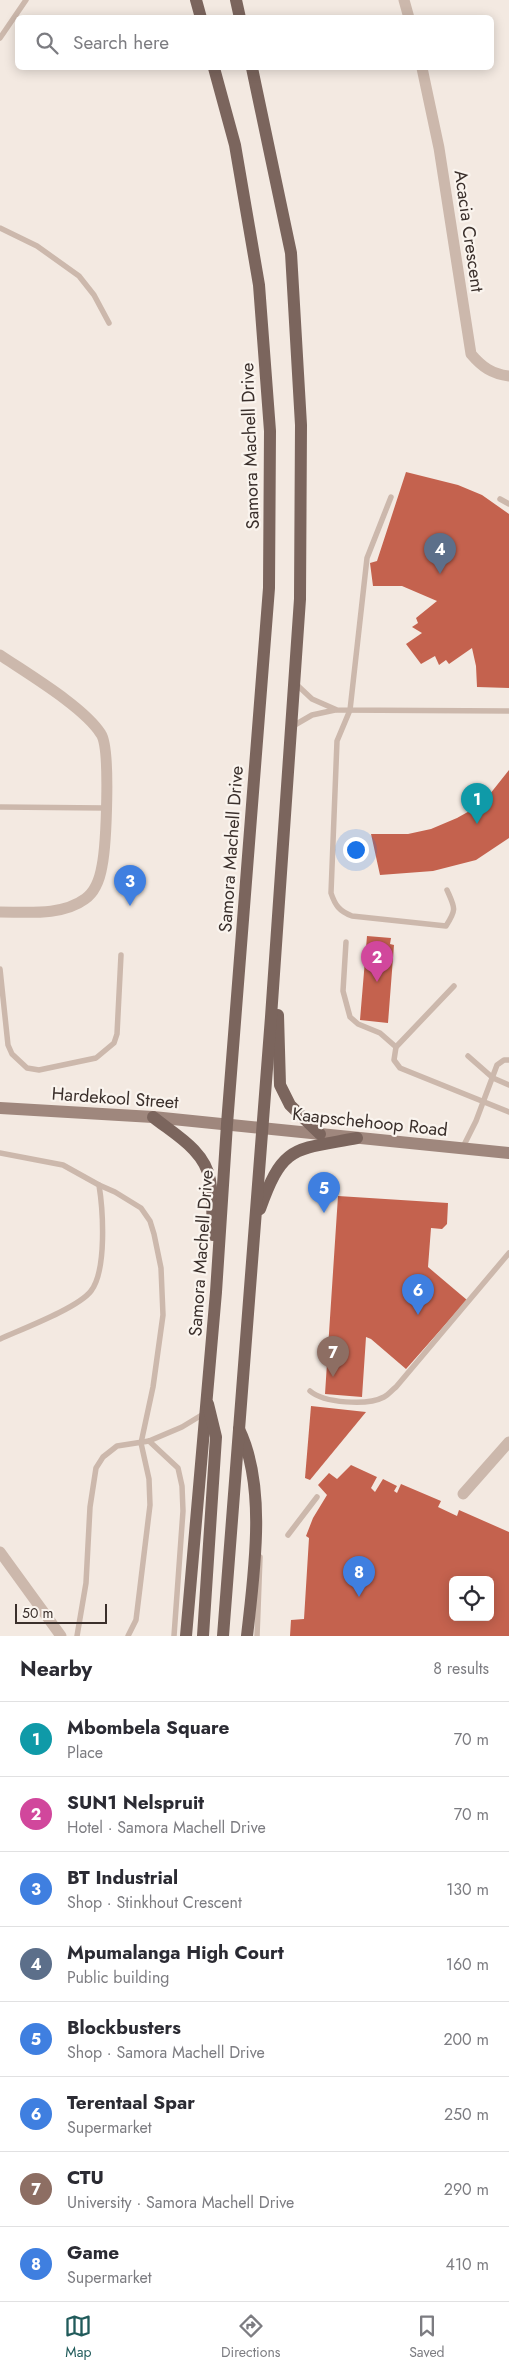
<!DOCTYPE html>
<html lang="en">
<head>
<meta charset="utf-8">
<style>
  :root { --surface:#fff; --page:#f7f7f7; --text:#2b2b33; --muted:#7c7c81; --line:#e1e1e2; --accent:#215b5b }
  body { margin:0; font-family:Jost,sans-serif; background:var(--page); color:var(--text) }
  .controls { position:absolute; right:15px; bottom:15px; display:grid; overflow:hidden; border-radius:8px; box-shadow:0 2px 12px #0003 }
  .controls button { width:45px; height:45px; display:grid; place-items:center; padding:0; border:0; border-bottom:1px solid var(--line); background:var(--surface); color:var(--text); font:25px sans-serif }
  .scale { position:absolute; left:15px; bottom:12px; width:92px; box-sizing:border-box; padding-left:5px; border:2px solid #3a2f2b; border-top:0; font-size:14px; line-height:18px; white-space:nowrap; color:#3a2f2b; -webkit-text-stroke:4px #faf4ee; paint-order:stroke }
  .you { position:absolute; left:355px; top:849px; width:18px; height:18px; margin:-12px; border:4px solid #fff; border-radius:50%; background:#1a73e8; box-shadow:0 0 0 8px #1a73e833 }
  .badge { display:grid; place-items:center; width:32px; height:32px; border-radius:50%; background:var(--accent); color:#fff; font-size:16px; font-weight:700 }
  .pin { position:absolute; translate:-50% -41px; filter:drop-shadow(0 1px 2px #0008) }
  .pin::after { content:''; position:absolute; top:26px; width:18px; height:15px; background:inherit; clip-path:polygon(0 0,100% 0,50% 100%) }
  .list { margin:0; padding:0; list-style:none }
  h2 { display:flex; justify-content:space-between; align-items:center; height:65px; margin:0; padding:0 20px; font-size:21px }
  h2 small { font-size:16px; font-weight:400; color:var(--muted) }
  .list li { display:grid; grid-template-columns:32px 1fr auto; gap:15px; align-items:center; box-sizing:border-box; height:75px; padding:0 20px; border-top:1px solid var(--line) }
  .list b { display:block; font-size:19px; white-space:nowrap }
  .list p { margin:0; font-size:16px; white-space:nowrap; color:var(--muted) }
  .list em { font-size:16px; font-style:normal; color:var(--muted) }
  .icon { flex:none; width:28px; height:28px; fill:none; stroke:currentColor; stroke-width:2; stroke-linecap:round; stroke-linejoin:round }
  .map { position:relative; flex:none; width:509px; height:1636px; overflow:hidden }
  .search { position:absolute; background:var(--surface); box-shadow:0 2px 12px #0003; left:15px; right:15px; top:15px; height:55px; display:flex; align-items:center; gap:12px; box-sizing:border-box; padding:0 18px; border-radius:8px; color:var(--muted); font-size:19px }
  .sheet { height:665px; background:var(--surface) }
  nav { display:flex; justify-content:space-around; align-items:center; box-sizing:border-box; height:70px; border-top:1px solid var(--line); background:var(--surface); font-size:14px; color:var(--muted) }
  nav a { display:grid; justify-items:center; gap:2px }
  nav .on { color:var(--accent) }
  .map>svg:first-child { display:block }
  .building { fill:#c4624e; fill-rule:evenodd }
  .lines { fill:none; stroke-linecap:round; stroke-linejoin:round }
  .service { stroke:#ccb8ac; stroke-width:5.5 }
  .minor { stroke:#ccb8ac; stroke-width:11 }
  .secondary { stroke:#9f877d; stroke-width:12 }
  .primary { stroke:#7b655d; stroke-width:12 }
  .labels { text-anchor:middle; dominant-baseline:central; stroke-width:4.5; stroke-linejoin:round; paint-order:stroke }
  .street-label { font-size:18px; fill:#3a2f2b; stroke:#faf4ee }
</style>
</head>
<body>
<div class="map">
<svg width="509" height="1636" viewBox="0 0 509 1636">
  <rect width="100%" height="100%" fill="#f3e9e1"/>
  <g class="building">
    <polygon points="406,472 458,485 482,495 509,514 509,688 477,687 476,666 472,648 449,664 446,660 439,665 435,656 421,664 406,644 422,633 412,627 418,623 416,618 437,601 402,586 373,586 370,563 377,561"/>
    <polygon points="509,770 509,838 476,860 433,871 380,875 371,834 408,834 431,829 457,818 482,804"/>
    <polygon points="367,936 391,938 390,944 394,945 388,1023 360,1020"/>
    <polygon points="338,1196 448,1203 447,1224 442,1229 431,1228 428,1267 467,1300 406,1369 371,1339 366,1337 362,1397 325,1394"/>
    <polygon points="311,1406 366,1412 310,1480 305,1478"/>
    <path d="M351,1465L377,1477L371,1488L375,1492L383,1479L397,1486L394,1491L397,1493L401,1484L441,1501L438,1507L457,1516L459,1510L509,1532V1636H290L291,1620L304,1619L309,1538L306,1536L313,1518L327,1495L318,1485L329,1473L337,1479ZM453,1580H490V1617H453Z"/>
  </g>
  <g class="lines">
    <g class="service">
      <polyline points="0,38 26,0"/>
      <polyline points="0,228 37,246 79,276 94,295 109,323"/>
      <path d="M391,497L367,558L350,710L337,741L331,893C335,905 339,911 352,916L446,926C457,909 455,908 447,890"/>
      <polyline points="500,499 509,504"/>
      <polyline points="296,684 312,699 337,710 509,711"/>
      <polyline points="293,726 312,715 335,710"/>
      <polyline points="0,807 105,808"/>
      <polyline points="346,942 343,991 350,1017 358,1024 380,1033 396,1047"/>
      <polyline points="0,969 8,1045 12,1054 27,1068 39,1070 96,1058 114,1043 117,1034 121,955"/>
      <polyline points="454,986 396,1047 394,1060 400,1068 509,1112"/>
      <polyline points="468,1056 493,1078 509,1085"/>
      <polyline points="462,1149 476,1121 497,1065 504,1060 509,1060"/>
      <path d="M0,1153L63,1165L99,1185C103,1210 107,1270 91,1291C78,1308 22,1329 0,1339"/>
      <polyline points="99,1185 115,1192 141,1208 150,1221 154,1234 161,1268 163,1315 153,1387 141,1443 149,1479 150,1505 136,1620 128,1636"/>
      <path d="M310,1391C324,1403 367,1406 384,1397C388,1395 392,1390 396,1387L509,1253"/>
      <polyline points="149,1441 178,1468 182,1486 183,1511 174,1636"/>
      <polyline points="288,1535 317,1497"/>
      <polyline points="77,1636 86,1583 90,1507 96,1468 103,1457 117,1446 149,1441 182,1427 205,1413"/>
      <polyline points="257,1636 260,1557"/>
    </g>
    <g class="minor">
      <polyline points="404,0 409,18"/>
      <path d="M422,68L439,148L471,354C482,367 492,374 509,376"/>
      <path d="M0,655C28,674 84,707 101,734C111,749 106,846 102,866C100,878 95,892 85,899C62,916 27,912 0,912"/>
      <polyline points="463,1494 509,1442"/>
      <polyline points="0,1552 61,1636"/>
    </g>
    <polyline class="secondary" points="0,1108 153,1117 509,1153"/>
    <g class="primary">
      <polyline points="196,0 201,18"/>
      <polyline points="236,0 240,18"/>
      <polyline points="278,1015 280,1085 290,1105 320,1134"/>
      <path d="M153,1117C174,1134 205,1150 210,1180C213,1197 212,1217 213,1235"/>
      <path d="M260,1209C283,1144 294,1150 357,1138"/>
      <path d="M239,1429C267,1487 254,1573 247,1636"/>
      <polyline points="186,1636 216,1292 227,1124 269,588 270,431 259,285 235,145 214,68"/>
      <polyline points="203,1636 216,1437 208,1404"/>
      <polyline points="223,1636 271,1017 300,599 301,425 291,253 252,68"/>
    </g>
  </g>
  <g class="labels">
    <g class="street-label">
      <text transform="translate(469 231) rotate(82)">Acacia Crescent</text>
      <text transform="translate(250 446) rotate(-92)">Samora Machell Drive</text>
      <text transform="translate(231 849) rotate(-86)">Samora Machell Drive</text>
      <text transform="translate(115 1098) rotate(4)">Hardekool Street</text>
      <text transform="translate(370 1122) rotate(6)">Kaapschehoop Road</text>
      <text transform="translate(201 1253) rotate(-86)">Samora Machell Drive</text>
    </g>
  </g>
</svg>
<div class="controls">
<button><svg class="icon" aria-label="locate" viewBox="0 0 24 24"><circle cx="12" cy="12" r="6"/><path d="M12 2v4M12 18v4M2 12h4M18 12h4"/></svg></button>
</div>
<div class="scale">50 m</div>
<div class="you"></div>
<div class="pin badge" style="left:477px;top:824px;background:#0f9aa8">1</div>
<div class="pin badge" style="left:377px;top:982px;background:#d1479c">2</div>
<div class="pin badge" style="left:130px;top:906px;background:#3f7fe0">3</div>
<div class="pin badge" style="left:440px;top:574px;background:#5c6f8a">4</div>
<div class="pin badge" style="left:324px;top:1213px;background:#3f7fe0">5</div>
<div class="pin badge" style="left:418px;top:1315px;background:#3f7fe0">6</div>
<div class="pin badge" style="left:333px;top:1377px;background:#8d6e63">7</div>
<div class="pin badge" style="left:359px;top:1597px;background:#3f7fe0">8</div>
<div class="search"><svg class="icon" aria-label="search" viewBox="0 0 24 24"><circle cx="10" cy="10" r="6"/><path d="M15 15l6 6"/></svg>Search here</div>
</div>
<section class="sheet">
<h2>Nearby<small>8 results</small></h2>
<ul class="list">
<li><span class="badge" style="background:#0f9aa8">1</span><div><b>Mbombela Square</b><p>Place</p></div><em>70 m</em></li>
<li><span class="badge" style="background:#d1479c">2</span><div><b>SUN1 Nelspruit</b><p>Hotel · Samora Machell Drive</p></div><em>70 m</em></li>
<li><span class="badge" style="background:#3f7fe0">3</span><div><b>BT Industrial</b><p>Shop · Stinkhout Crescent</p></div><em>130 m</em></li>
<li><span class="badge" style="background:#5c6f8a">4</span><div><b>Mpumalanga High Court</b><p>Public building</p></div><em>160 m</em></li>
<li><span class="badge" style="background:#3f7fe0">5</span><div><b>Blockbusters</b><p>Shop · Samora Machell Drive</p></div><em>200 m</em></li>
<li><span class="badge" style="background:#3f7fe0">6</span><div><b>Terentaal Spar</b><p>Supermarket</p></div><em>250 m</em></li>
<li><span class="badge" style="background:#8d6e63">7</span><div><b>CTU</b><p>University · Samora Machell Drive</p></div><em>290 m</em></li>
<li><span class="badge" style="background:#3f7fe0">8</span><div><b>Game</b><p>Supermarket</p></div><em>410 m</em></li>
</ul>
</section>
<nav>
<a class="on"><svg class="icon" aria-label="map" viewBox="0 0 24 24"><path d="M3 6l6-2 6 2 6-2v14l-6 2-6-2-6 2zM9 4v14M15 6v14"/></svg>Map</a>
<a><svg class="icon" aria-label="directions" viewBox="0 0 24 24"><path d="M12 3l9 9-9 9-9-9zM9 14v-3h6M13 9l2 2-2 2"/></svg>Directions</a>
<a><svg class="icon" aria-label="saved" viewBox="0 0 24 24"><path d="M7 4h10v16l-5-4-5 4z"/></svg>Saved</a>
</nav>
</body>
</html>
